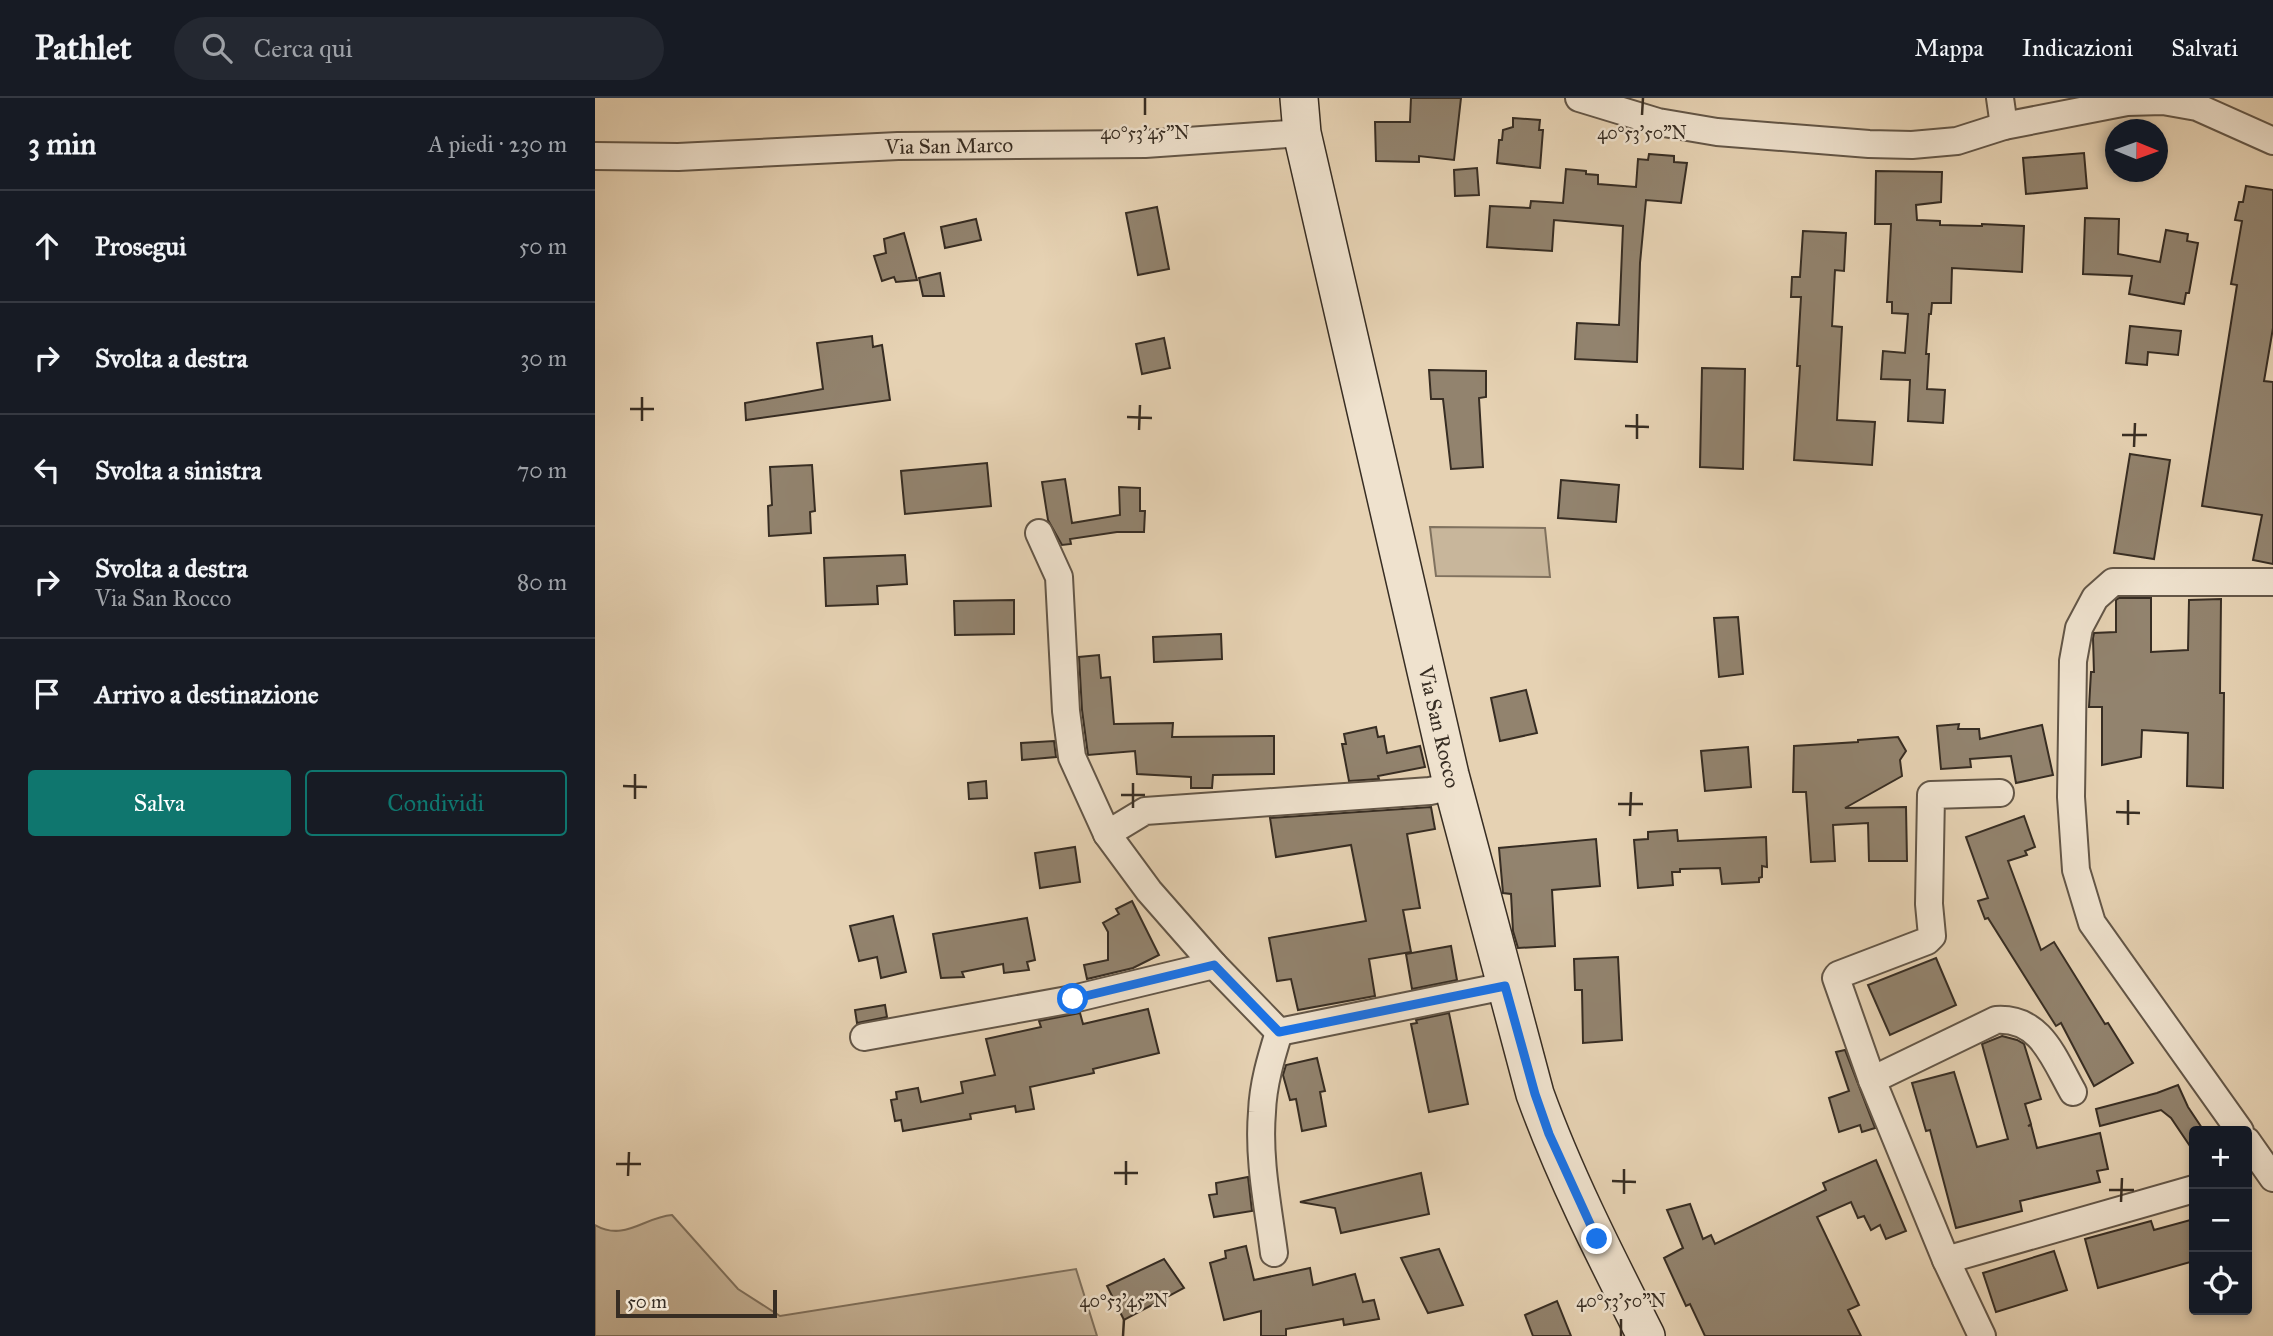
<!DOCTYPE html>
<html lang="it">
<head>
<meta charset="utf-8">
<style>
  :root { --surface:#171b24; --page:#242831; --text:#f1f3f6; --muted:#9ea1a6; --line:#363941; --accent:#0f766e }
  body { margin:0; font-family:"IM FELL Great Primer",serif; background:var(--page); color:var(--text) }
  .controls { position:absolute; right:21px; bottom:21px; display:grid; overflow:hidden; border-radius:7px; box-shadow:0 4px 10px #0003 }
  .controls button { width:63px; height:63px; display:grid; place-items:center; padding:0; border:0; border-bottom:2px solid var(--line); background:var(--surface); color:var(--text); font:35px sans-serif }
  .compass { position:absolute; left:1510px; top:21px; width:63px; height:63px; border-radius:50%; background:var(--surface); box-shadow:0 4px 10px #0003; rotate:91deg }
  .scale { position:absolute; left:21px; bottom:18px; width:161px; box-sizing:border-box; padding-left:7px; border:4px solid #372d23; border-top:0; font-size:19px; line-height:24px; white-space:nowrap; color:#372d23; -webkit-text-stroke:5px #efe2ce; paint-order:stroke }
  .stop { position:absolute; width:21px; height:21px; margin:-16px; border:5px solid #1a73e8; border-radius:50%; background:#fff }
  .stop.end { background:#1a73e8; border-color:#fff; box-shadow:0 2px 7px #0008 }
  .list { margin:0; padding:0; list-style:none }
  h2 { display:flex; justify-content:space-between; align-items:center; height:91px; margin:0; padding:0 28px; font-size:30px }
  h2 small { font-size:23px; font-weight:400; color:var(--muted) }
  .list li { display:grid; grid-template-columns:46px 1fr auto; gap:21px; align-items:center; box-sizing:border-box; height:112px; padding:0 28px; border-top:2px solid var(--line) }
  .list b { display:block; font-size:26px; white-space:nowrap }
  .list p { margin:0; font-size:23px; white-space:nowrap; color:var(--muted) }
  .list em { font-size:23px; font-style:normal; color:var(--muted) }
  .actions { display:flex; gap:14px; padding:21px 28px }
  .actions a { flex:1; padding:16px 0; border:2px solid var(--accent); border-radius:7px; text-align:center; font-size:24px; color:var(--accent) }
  .actions .main { background:var(--accent); color:#fff }
  .icon { flex:none; width:38px; height:38px; fill:none; stroke:currentColor; stroke-width:2; stroke-linecap:round; stroke-linejoin:round }
  .map { position:relative; flex:none; width:1678px; height:1238px; overflow:hidden }
  header { display:flex; align-items:center; gap:42px; box-sizing:border-box; height:98px; padding:0 35px; background:var(--surface); border-bottom:2px solid var(--line) }
  header strong { font-size:33px }
  nav { display:flex; gap:38px; margin-inline-start:auto; font-size:24px }
  .search { width:490px; height:63px; background:var(--page); display:flex; align-items:center; gap:18px; box-sizing:border-box; padding:0 24px; border-radius:38px; color:var(--muted); font-size:26px }
  main { display:flex }
  aside { flex:1; background:var(--surface) }
  .map>svg:first-child { display:block }
  .green { fill:#c8b69b; stroke:#80725f; stroke-width:2 }
  .building { fill:#92836e; stroke:#372d23; stroke-width:2 }
  .lines { fill:none; stroke-linecap:round; stroke-linejoin:round }
  .street-casing { stroke:#635647; stroke-width:30 }
  .secondary-casing { stroke:#372d23; stroke-width:40 }
  .street { stroke:#efe2ce; stroke-width:26 }
  .secondary { stroke:#efe2ce; stroke-width:37 }
  .route { stroke:#1a73e8; stroke-width:9 }
  .ticks { fill:none; stroke:#372d23; stroke-width:2.5 }
  .labels { text-anchor:middle; dominant-baseline:central; stroke-width:5; stroke-linejoin:round; paint-order:stroke }
  .street-label { font-size:21px; fill:#372d23; stroke:#efe2ce }
  .ticks-label { font-size:18px; text-anchor:middle; fill:#372d23; stroke:#efe2ce; stroke-width:5; stroke-linejoin:round; paint-order:stroke }
</style>
</head>
<body>
<header>
<strong>Pathlet</strong>
<div class="search"><svg class="icon" aria-label="search" viewBox="0 0 24 24"><circle cx="10" cy="10" r="6"/><path d="M15 15l6 6"/></svg>Cerca qui</div>
<nav><a>Mappa</a><a>Indicazioni</a><a>Salvati</a></nav>
</header>
<main>
<aside>
<h2>3 min<small>A piedi · 230 m</small></h2>
<ul class="list">
<li><svg class="icon" aria-label="ahead" viewBox="0 0 24 24"><path d="M12 20V5M6 11l6-6 6 6"/></svg><div><b>Prosegui</b></div><em>50 m</em></li>
<li><svg class="icon" aria-label="right" viewBox="0 0 24 24"><path d="M7 20v-9h11M14 6l5 5-5 5"/></svg><div><b>Svolta a destra</b></div><em>30 m</em></li>
<li><svg class="icon" aria-label="left" viewBox="0 0 24 24"><path d="M17 20v-9H6M10 6l-5 5 5 5"/></svg><div><b>Svolta a sinistra</b></div><em>70 m</em></li>
<li><svg class="icon" aria-label="right" viewBox="0 0 24 24"><path d="M7 20v-9h11M14 6l5 5-5 5"/></svg><div><b>Svolta a destra</b><p>Via San Rocco</p></div><em>80 m</em></li>
<li><svg class="icon" aria-label="arrive" viewBox="0 0 24 24"><path d="M6 21V4h12l-3 4 3 4H6"/></svg><div><b>Arrivo a destinazione</b></div></li>
</ul>
<div class="actions"><a class="main">Salva</a><a>Condividi</a></div>
</aside>
<div class="map">
<svg width="1678" height="1238" viewBox="0 0 1678 1238">
  <rect width="100%" height="100%" fill="#e6d2b3"/>
  <filter id="stains"><feTurbulence type="fractalNoise" baseFrequency=".00286" numOctaves="4"/><feColorMatrix values="0 0 0 0 .2 0 0 0 0 .09 0 0 0 0 .02 0 0 0 .5 -.17"/></filter>
  <radialGradient id="worn" r=".72"><stop offset=".6" stop-color="#630" stop-opacity="0"/><stop offset="1" stop-color="#630" stop-opacity=".3"/></radialGradient>
  <g class="green">
    <polygon points="835,429 950,430 955,479 841,478"/>
    <path d="M77,1117L143,1191L185,1218L481,1171L502,1238H0V1127C30,1144 49,1119 77,1117Z"/>
  </g>
  <g class="building">
    <polygon points="816,0 866,0 859,62 824,58 824,64 781,63 780,24 815,24"/>
    <polygon points="918,20 945,22 944,32 948,32 945,70 902,65 904,42 907,42 908,32 918,29"/>
    <polygon points="1489,55 1492,90 1431,96 1428,60"/>
    <polygon points="1054,56 1079,58 1079,64 1092,65 1086,105 1051,102 1045,165 1042,264 980,261 982,225 1024,227 1028,128 959,122 957,153 892,149 895,108 935,110 936,103 968,105 971,71 991,73 991,76 1003,77 1003,86 1041,89 1043,61 1053,62"/>
    <polygon points="882,70 884,97 860,98 859,72"/>
    <polygon points="1281,73 1347,74 1346,104 1321,107 1322,122 1345,123 1345,127 1387,128 1387,126 1429,128 1427,174 1357,170 1356,205 1337,205 1336,216 1334,216 1331,256 1334,256 1332,291 1350,292 1348,325 1313,323 1315,282 1286,281 1288,253 1310,255 1313,216 1297,215 1297,204 1292,204 1296,126 1280,126"/>
    <polygon points="1651,88 1678,92 1678,230 1669,283 1678,284 1678,466 1658,462 1667,417 1607,408 1642,187 1636,186 1647,123 1640,122 1644,104 1648,104"/>
    <polygon points="562,109 574,171 543,177 531,115"/>
    <polygon points="1490,120 1524,121 1523,156 1565,164 1571,132 1593,136 1592,143 1603,145 1594,195 1591,195 1589,206 1534,196 1537,178 1488,176"/>
    <polygon points="381,121 386,142 350,150 346,129"/>
    <polygon points="1208,133 1251,135 1249,173 1240,172 1237,228 1247,229 1242,322 1280,324 1277,367 1199,362 1205,268 1202,268 1206,199 1196,199 1197,179 1205,179"/>
    <polygon points="309,135 322,182 301,184 299,179 287,183 279,158 291,155 289,141"/>
    <polygon points="345,175 349,198 328,198 324,180"/>
    <polygon points="1535,228 1586,233 1583,257 1553,254 1552,267 1531,265"/>
    <polygon points="277,238 278,249 287,247 295,302 151,322 150,305 228,291 222,245"/>
    <polygon points="569,240 575,270 547,276 541,246"/>
    <polygon points="1107,270 1150,271 1148,371 1105,369"/>
    <polygon points="834,272 891,273 891,299 884,300 888,369 856,371 848,301 836,301"/>
    <polygon points="1535,356 1575,362 1559,461 1519,455"/>
    <polygon points="392,365 396,408 310,416 306,373"/>
    <polygon points="217,367 220,413 215,414 216,435 174,438 173,408 177,407 175,369"/>
    <polygon points="470,381 477,425 525,417 524,389 545,390 545,413 550,413 549,434 522,434 475,441 476,446 467,447 453,422 447,384"/>
    <polygon points="966,382 1024,387 1021,424 963,420"/>
    <polygon points="310,457 312,486 282,488 283,506 231,508 229,460"/>
    <polygon points="1524,500 1556,500 1556,554 1593,552 1594,502 1626,501 1625,595 1629,595 1628,690 1592,688 1593,635 1547,632 1546,659 1507,667 1507,609 1494,609 1496,574 1499,574 1498,540 1499,535 1521,534 1521,502"/>
    <polygon points="419,502 419,536 360,537 359,503"/>
    <polygon points="1143,519 1148,576 1124,579 1119,520"/>
    <polygon points="626,536 627,561 559,564 558,539"/>
    <polygon points="504,557 506,580 515,579 519,626 578,625 577,639 679,638 679,676 618,677 617,690 596,690 596,679 542,676 540,653 493,657 487,612 484,559"/>
    <polygon points="931,592 942,635 905,643 896,600"/>
    <polygon points="1364,626 1363,631 1384,631 1385,641 1447,627 1458,677 1421,685 1416,658 1375,661 1376,669 1346,671 1342,628"/>
    <polygon points="781,629 783,639 789,638 792,655 825,648 830,669 783,678 784,681 754,683 747,646 751,646 749,636"/>
    <polygon points="1303,639 1311,653 1305,662 1307,678 1250,710 1311,709 1312,763 1274,763 1273,725 1238,727 1240,763 1216,764 1211,694 1198,694 1199,648 1263,644 1263,642"/>
    <polygon points="459,643 461,659 427,662 426,645"/>
    <polygon points="1153,649 1156,689 1110,693 1106,653"/>
    <polygon points="391,683 392,700 374,701 373,685"/>
    <polygon points="836,709 840,731 812,736 825,810 808,812 816,854 774,861 780,898 703,912 696,881 682,883 674,840 771,823 756,747 681,759 675,720"/>
    <polygon points="1429,718 1440,749 1430,753 1432,757 1413,763 1446,852 1459,844 1510,926 1513,925 1538,965 1499,988 1466,925 1461,928 1393,820 1390,821 1383,803 1393,800 1371,739"/>
    <polygon points="1082,732 1083,743 1171,739 1172,769 1167,768 1167,779 1164,780 1164,784 1127,786 1125,770 1085,771 1085,774 1077,774 1078,787 1043,790 1039,742 1053,741 1053,734"/>
    <polygon points="1001,741 1005,788 957,792 960,848 923,850 918,833 916,796 908,795 904,750"/>
    <polygon points="480,749 485,784 445,790 440,755"/>
    <polygon points="537,803 564,857 538,870 492,881 489,867 513,862 513,834 508,825 524,816 521,811"/>
    <polygon points="298,818 311,874 286,880 282,859 264,863 255,828"/>
    <polygon points="432,820 440,862 432,864 434,872 409,875 408,866 367,874 369,879 346,880 338,836"/>
    <polygon points="856,848 862,882 817,891 811,856"/>
    <polygon points="1023,859 1027,942 988,945 987,892 980,892 979,861"/>
    <polygon points="1341,860 1361,907 1295,937 1273,887"/>
    <polygon points="290,907 292,919 262,925 260,912"/>
    <polygon points="553,911 564,955 498,971 499,975 435,989 439,1011 421,1014 420,1008 375,1016 376,1021 308,1033 306,1022 300,1023 296,1002 302,1001 301,994 323,990 326,1004 368,995 366,984 400,977 391,941 446,929 444,923 485,915 488,926"/>
    <polygon points="854,915 873,1006 834,1014 816,926 822,925 821,922"/>
    <polygon points="1407,938 1422,942 1429,946 1446,1001 1430,1006 1436,1026 1433,1028 1436,1027 1442,1050 1505,1035 1513,1071 1502,1073 1505,1084 1425,1103 1427,1113 1361,1130 1335,1032 1331,1033 1317,985 1359,974 1382,1049 1413,1041 1387,946"/>
    <polygon points="1250,952 1280,1030 1267,1034 1265,1027 1244,1034 1234,1000 1254,993 1241,954"/>
    <polygon points="722,960 730,993 725,994 731,1028 707,1033 701,1001 695,1002 688,977 691,967"/>
    <polygon points="1583,987 1593,1009 1609,1033 1599,1033 1599,1054 1576,1020 1566,1012 1505,1028 1501,1011 1562,995"/>
    <polygon points="1281,1062 1311,1133 1291,1141 1285,1127 1276,1132 1269,1118 1263,1120 1256,1104 1222,1119 1264,1207 1253,1212 1266,1238 1110,1238 1095,1206 1091,1208 1069,1160 1088,1150 1072,1112 1095,1106 1108,1141 1116,1137 1120,1146 1231,1092 1228,1085"/>
    <polygon points="826,1075 834,1116 746,1135 740,1110 705,1104"/>
    <polygon points="653,1079 657,1113 619,1119 614,1097 622,1096 621,1085"/>
    <polygon points="1599,1121 1599,1163 1503,1190 1490,1141 1556,1123 1559,1132"/>
    <polygon points="651,1148 659,1182 715,1170 718,1187 760,1176 768,1204 779,1202 784,1221 749,1227 748,1221 691,1231 691,1238 666,1238 666,1213 629,1222 615,1165 631,1160 630,1153"/>
    <polygon points="844,1151 868,1207 833,1215 806,1160"/>
    <polygon points="1459,1153 1472,1192 1401,1214 1388,1175"/>
    <polygon points="569,1161 589,1190 529,1222 512,1188"/>
    <polygon points="962,1203 976,1238 938,1238 930,1217"/>
  </g>
  <g class="lines">
    <defs>
      <g id="street">
        <polyline points="984,0 1063,24 1122,34 1274,46 1317,47 1362,43 1409,28 1532,4 1568,3 1602,9 1678,43"/>
        <polyline points="1405,0 1409,28"/>
        <polyline points="0,58 83,59 303,48 550,46 707,35"/>
        <polyline points="444,435 464,479 471,613 477,659 512,736 554,793 619,867 684,934 910,888"/>
        <polyline points="512,736 550,713 835,693 858,688"/>
        <polyline points="269,939 478,901 619,867"/>
        <path d="M1277,982L1401,922C1446,919 1459,961 1478,994"/>
        <polyline points="1645,1033 1497,825 1481,772 1476,699 1478,563 1484,530 1500,500 1518,484 1678,484"/>
        <polyline points="1652,1043 1678,1080"/>
        <path d="M679,1155C673,1108 663,1061 667,1014C668,986 676,960 684,934"/>
        <polyline points="1351,1162 1599,1091"/>
        <polyline points="1387,1238 1351,1162 1277,982 1241,880 1243,877 1332,843 1337,838 1334,806 1336,697 1405,695"/>
      </g>
      <path id="secondary" d="M704,0L707,35L855,677L940,996C970,1079 1011,1159 1051,1238"/>
    </defs>
    <use href="#street" class="street-casing"/>
    <use href="#secondary" class="secondary-casing"/>
    <use href="#street" class="street"/>
    <use href="#secondary" class="secondary"/>
  </g>
  <g class="lines">
    <polyline class="route" points="478,901 619,867 684,934 910,888 940,996 954,1036 1002,1141"/>
  </g>
  <path class="ticks" d="M550,17V0M1047,17L1048,0M35,311H59M532,319L557,320M47,323V299M1030,328L1054,329M544,332L545,307M1527,337H1552M1042,341V316M1539,349L1540,325M28,688L52,689M526,697H550M40,701V676M1023,706H1048M538,710V685M1521,714L1545,715M1035,718L1036,694M1533,727V702M21,1066H46M519,1075H543M33,1078L34,1054M1017,1083L1041,1084M531,1087V1063M1514,1092H1539M1029,1096V1071M1526,1104L1527,1080M528,1238L529,1221M1026,1238V1221"/>
  <g class="labels">
    <g class="street-label">
      <text transform="translate(354 48) rotate(-1)">Via San Marco</text>
      <text transform="translate(844 629) rotate(77)">Via San Rocco</text>
    </g>
  </g>
  <g class="ticks-label">
    <text x="550" y="41">40°53'45"N</text>
    <text x="1047" y="41">40°53'50"N</text>
    <text x="529" y="1209">40°53'45"N</text>
    <text x="1026" y="1209">40°53'50"N</text>
  </g>
  <rect width="100%" height="100%" filter="url(#stains)"/>
  <rect width="100%" height="100%" fill="url(#worn)"/>
</svg>
<div class="controls">
<button>+</button>
<button>−</button>
<button><svg class="icon" aria-label="locate" viewBox="0 0 24 24"><circle cx="12" cy="12" r="6"/><path d="M12 2v4M12 18v4M2 12h4M18 12h4"/></svg></button>
</div>
<svg class="compass" viewBox="-18 -18 36 36"><path d="M0-13l5 13h-10z" fill="#e53935"/><path d="M0 13l5-13h-10z" fill="#9ea1a6"/></svg>
<div class="scale">50 m</div>
<div class="stop" style="left:478px;top:901px"></div>
<div class="stop end" style="left:1002px;top:1141px"></div>
</div>
</main>
</body>
</html>
